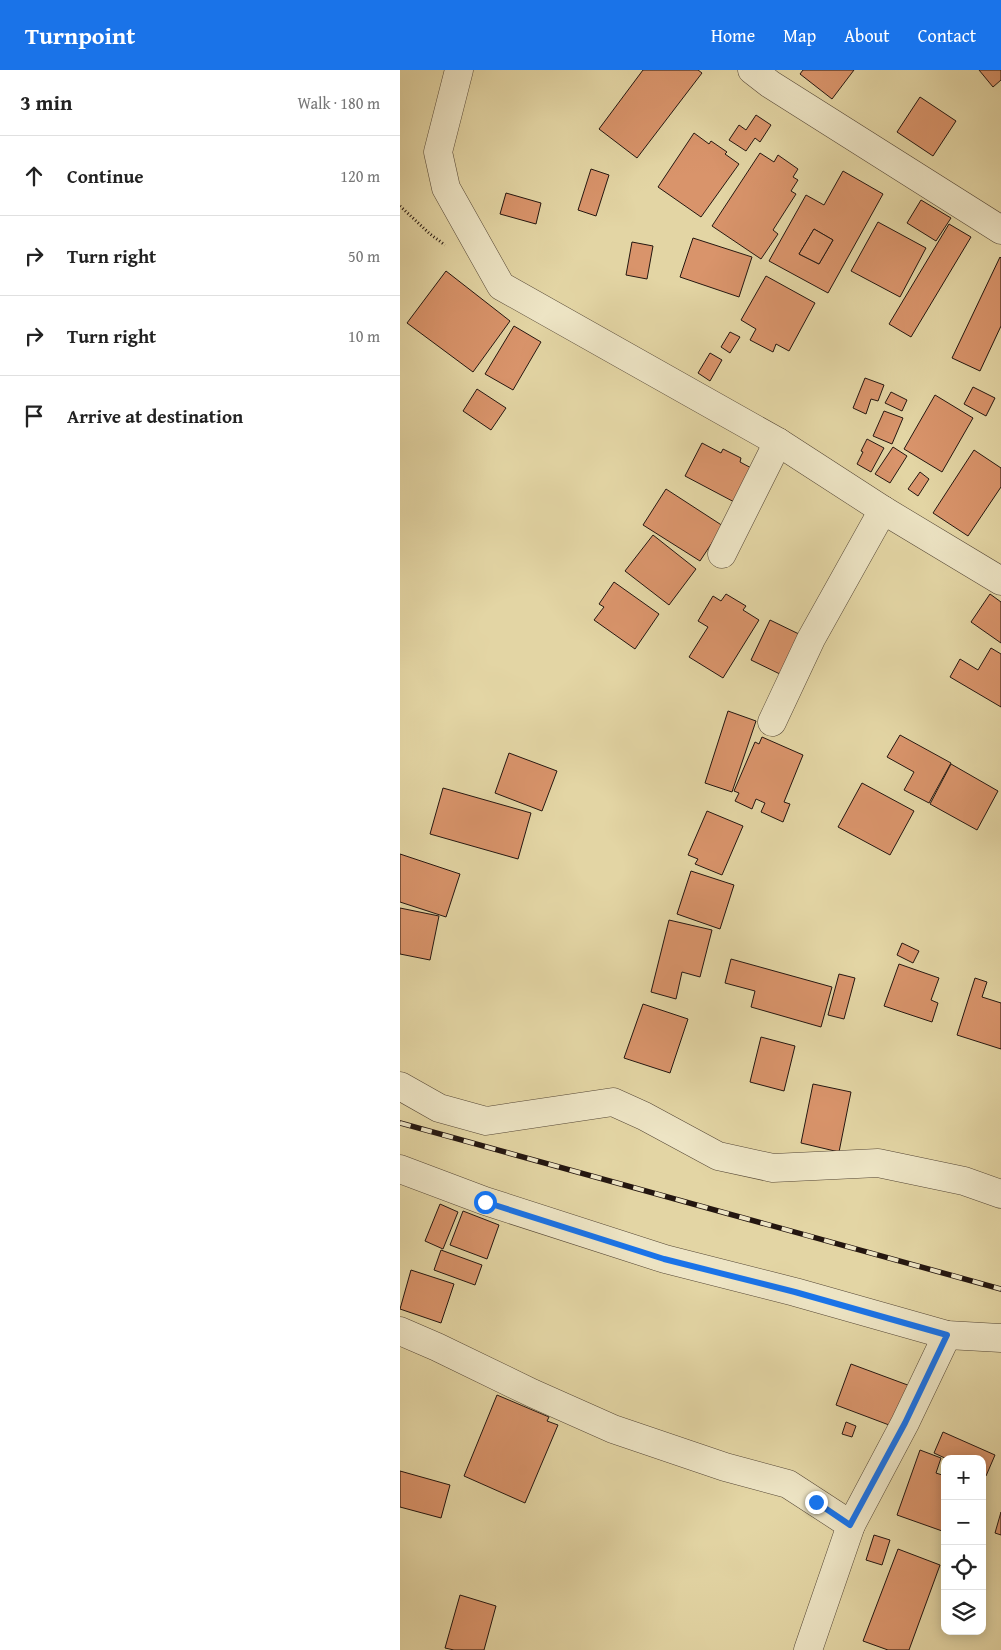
<!DOCTYPE html>
<html lang="en">
<head>
<meta charset="utf-8">
<style>
  :root { --surface:#fff; --page:#f6f6f6; --text:#222; --muted:#767676; --line:#e0e0e0; --accent:#1a73e8 }
  body { margin:0; font-family:"Gentium Book Plus",serif; background:var(--page); color:var(--text) }
  .controls { position:absolute; right:15px; bottom:15px; display:grid; overflow:hidden; border-radius:10px; box-shadow:0 2px 12px #0003 }
  .controls button { width:45px; height:45px; display:grid; place-items:center; padding:0; border:0; border-bottom:1px solid var(--line); background:var(--surface); color:var(--text); font:25px sans-serif }
  .stop { position:absolute; width:15px; height:15px; margin:-11px; border:4px solid #1a73e8; border-radius:50%; background:#fff }
  .stop.end { background:#1a73e8; border-color:#fff; box-shadow:0 1px 5px #0008 }
  .list { margin:0; padding:0; list-style:none }
  h2 { display:flex; justify-content:space-between; align-items:center; height:65px; margin:0; padding:0 20px; font-size:21px }
  h2 small { font-size:16px; font-weight:400; color:var(--muted) }
  .list li { display:grid; grid-template-columns:32px 1fr auto; gap:15px; align-items:center; box-sizing:border-box; height:80px; padding:0 20px; border-top:1px solid var(--line) }
  .list b { display:block; font-size:19px; white-space:nowrap }
  .list em { font-size:16px; font-style:normal; color:var(--muted) }
  .icon { flex:none; width:28px; height:28px; fill:none; stroke:currentColor; stroke-width:2; stroke-linecap:round; stroke-linejoin:round }
  .map { position:relative; flex:none; width:601px; height:1580px; overflow:hidden }
  header { display:flex; align-items:center; gap:30px; box-sizing:border-box; height:70px; padding:0 25px; background:var(--accent); color:#fff }
  header strong { font-size:24px }
  nav { display:flex; gap:28px; margin-inline-start:auto; font-size:18px }
  main { display:flex }
  aside { flex:1; background:var(--surface) }
  .map>svg:first-child { display:block }
  .building { fill:#d9946b; stroke:#241610; fill-rule:evenodd }
  .lines { fill:none; stroke-linecap:round; stroke-linejoin:round }
  .minor-casing { stroke:#544635; stroke-width:29 }
  .path { stroke:#241610; stroke-width:3; stroke-dasharray:1 2.5; stroke-linecap:butt }
  .minor { stroke:#ede4c4; stroke-width:28 }
  .rail-casing { stroke:#241610; stroke-width:5.5 }
  .rail { stroke:#ede4c4; stroke-width:4; stroke-dasharray:11; stroke-linecap:butt }
  .route { stroke:#1a73e8; stroke-width:6 }
</style>
</head>
<body>
<header>
<strong>Turnpoint</strong>
<nav><a>Home</a><a>Map</a><a>About</a><a>Contact</a></nav>
</header>
<main>
<aside>
<h2>3 min<small>Walk · 180 m</small></h2>
<ul class="list">
<li><svg class="icon" aria-label="ahead" viewBox="0 0 24 24"><path d="M12 20V5M6 11l6-6 6 6"/></svg><div><b>Continue</b></div><em>120 m</em></li>
<li><svg class="icon" aria-label="right" viewBox="0 0 24 24"><path d="M7 20v-9h11M14 6l5 5-5 5"/></svg><div><b>Turn right</b></div><em>50 m</em></li>
<li><svg class="icon" aria-label="right" viewBox="0 0 24 24"><path d="M7 20v-9h11M14 6l5 5-5 5"/></svg><div><b>Turn right</b></div><em>10 m</em></li>
<li><svg class="icon" aria-label="arrive" viewBox="0 0 24 24"><path d="M6 21V4h12l-3 4 3 4H6"/></svg><div><b>Arrive at destination</b></div></li>
</ul>
</aside>
<div class="map">
<svg width="601" height="1580" viewBox="0 0 601 1580">
  <rect width="100%" height="100%" fill="#e3d5a4"/>
  <filter id="stains"><feTurbulence type="fractalNoise" baseFrequency=".004" numOctaves="4"/><feColorMatrix values="0 0 0 0 .2 0 0 0 0 .09 0 0 0 0 .02 0 0 0 .5 -.17"/></filter>
  <radialGradient id="worn" r=".72"><stop offset=".6" stop-color="#630" stop-opacity="0"/><stop offset="1" stop-color="#630" stop-opacity=".3"/></radialGradient>
  <g class="building">
    <polygon points="243,0 298,0 302,3 237,88 199,59"/>
    <polygon points="403,0 454,0 432,29 400,4"/>
    <polygon points="579,0 601,0 601,10 593,17"/>
    <polygon points="520,27 556,51 533,86 497,62"/>
    <polygon points="356,45 371,55 360,72 355,68 346,81 329,70 339,55 346,60"/>
    <polygon points="294,63 309,74 311,71 327,82 325,84 339,94 301,147 258,117"/>
    <polygon points="360,83 374,92 378,85 398,99 393,107 398,110 391,121 396,124 373,160 378,164 361,189 312,156"/>
    <polygon points="191,99 209,105 196,146 178,140"/>
    <path d="M443,101L483,124L428,223L369,191L406,125L424,135ZM414,159L433,170L419,194L399,184Z"/>
    <polygon points="106,123 141,133 136,154 100,144"/>
    <polygon points="521,130 551,148 536,171 507,153"/>
    <polygon points="478,152 526,178 500,227 451,201"/>
    <polygon points="549,154 571,167 511,267 489,254"/>
    <polygon points="414,159 433,170 419,194 399,184"/>
    <polygon points="293,168 352,187 339,227 280,207"/>
    <polygon points="232,172 253,176 247,209 226,205"/>
    <polygon points="600,187 601,188 601,256 580,301 552,288"/>
    <polygon points="46,201 110,251 73,302 7,253"/>
    <polygon points="366,206 415,233 389,281 376,274 373,282 350,270 356,259 341,250"/>
    <polygon points="114,256 141,272 113,320 85,304"/>
    <polygon points="330,262 340,267 330,283 321,277"/>
    <polygon points="310,283 322,290 310,311 298,303"/>
    <polygon points="465,308 484,315 478,331 471,329 466,344 453,338"/>
    <polygon points="573,317 595,328 586,346 564,334"/>
    <polygon points="77,319 106,338 91,360 63,341"/>
    <polygon points="491,322 507,330 502,341 485,333"/>
    <polygon points="535,325 573,348 542,402 504,379"/>
    <polygon points="484,341 503,348 492,374 473,366"/>
    <polygon points="467,369 484,378 471,402 457,394 463,382 461,381"/>
    <polygon points="302,373 321,383 323,379 341,388 340,392 355,400 338,434 285,406"/>
    <polygon points="493,377 507,386 490,413 475,404"/>
    <polygon points="574,380 601,398 601,417 568,466 533,443"/>
    <polygon points="520,402 529,409 518,426 508,419"/>
    <polygon points="266,419 323,456 300,491 243,455"/>
    <polygon points="253,465 296,499 269,535 225,501"/>
    <polygon points="214,512 259,544 235,579 194,550 204,537 199,534"/>
    <polygon points="326,524 346,536 343,540 359,550 323,608 289,587 308,557 298,551 313,526 321,531"/>
    <polygon points="590,524 601,532 601,573 571,552"/>
    <polygon points="370,550 403,566 384,606 351,590"/>
    <polygon points="591,578 601,584 601,637 550,607 560,589 578,600"/>
    <polygon points="328,641 356,651 332,722 305,713"/>
    <polygon points="500,665 551,693 529,733 504,720 514,702 487,687"/>
    <polygon points="362,667 403,685 384,732 390,734 383,752 361,742 365,733 356,729 352,739 335,731 339,723 334,721 355,672 359,674"/>
    <polygon points="109,683 157,701 142,741 95,723"/>
    <polygon points="551,694 598,721 577,760 530,734"/>
    <polygon points="462,713 514,741 490,785 438,757"/>
    <polygon points="43,718 131,743 118,789 30,764"/>
    <polygon points="307,741 343,756 322,805 295,794 298,789 288,785"/>
    <polygon points="0,784 60,804 46,847 0,832"/>
    <polygon points="291,801 334,815 320,859 277,844"/>
    <polygon points="0,838 39,846 30,890 0,884"/>
    <polygon points="269,850 312,860 300,907 282,902 276,929 251,922"/>
    <polygon points="502,873 519,881 513,893 497,885"/>
    <polygon points="331,889 432,917 421,957 351,937 355,921 325,913"/>
    <polygon points="499,894 539,908 531,930 538,933 532,952 484,936"/>
    <polygon points="439,904 455,908 444,949 428,945"/>
    <polygon points="575,908 587,912 582,927 601,933 601,979 557,965"/>
    <polygon points="243,934 288,949 270,1003 224,988"/>
    <polygon points="361,967 395,976 384,1021 350,1012"/>
    <polygon points="413,1014 451,1022 439,1082 401,1073"/>
    <polygon points="40,1134 58,1142 43,1179 25,1171"/>
    <polygon points="63,1141 99,1155 87,1189 50,1175"/>
    <polygon points="41,1180 82,1195 75,1215 34,1200"/>
    <polygon points="11,1200 54,1214 41,1253 0,1239"/>
    <polygon points="451,1294 513,1317 497,1358 436,1335"/>
    <polygon points="97,1325 149,1347 147,1351 158,1355 125,1433 64,1406"/>
    <polygon points="446,1352 456,1356 452,1367 442,1364"/>
    <polygon points="543,1362 595,1385 586,1406 582,1404 582,1389 547,1389 534,1383"/>
    <polygon points="520,1380 541,1388 536,1403 545,1406 545,1462 497,1445"/>
    <polygon points="0,1401 50,1415 41,1448 0,1437"/>
    <polygon points="601,1442 601,1465 595,1463"/>
    <polygon points="474,1465 490,1470 482,1495 466,1490"/>
    <polygon points="498,1479 540,1495 509,1580 488,1580 463,1571"/>
    <polygon points="60,1525 96,1536 84,1580 54,1580 45,1578"/>
  </g>
  <g class="lines">
    <defs>
      <g id="minor">
        <polyline points="59,0 38,82 46,118 101,216 378,372 483,440 601,511"/>
        <polyline points="352,0 370,14 601,160"/>
        <polyline points="322,484 378,372"/>
        <polyline points="372,652 411,569 483,440"/>
        <polyline points="0,1016 39,1038 86,1051 213,1032 244,1046 318,1086 373,1098 478,1093 564,1111 601,1124"/>
        <polyline points="0,1099 85,1131 265,1189 395,1222 547,1265 601,1268"/>
        <polyline points="0,1261 37,1277 132,1323 213,1359 325,1397 388,1414 451,1455"/>
        <polyline points="408,1580 451,1455 505,1353 547,1265"/>
      </g>
    </defs>
    <use href="#minor" class="minor-casing"/>
    <polyline class="path" points="0,136 30,164 45,175"/>
    <use href="#minor" class="minor"/>
    <defs>
      <polyline id="rail" points="0,1053 601,1219"/>
    </defs>
    <use href="#rail" class="rail-casing"/>
    <use href="#rail" class="rail"/>
  </g>
  <g class="lines">
    <polyline class="route" points="85,1132 264,1189 395,1222 547,1265 505,1353 450,1455 416,1432"/>
  </g>
  <rect width="100%" height="100%" filter="url(#stains)"/>
  <rect width="100%" height="100%" fill="url(#worn)"/>
</svg>
<div class="controls">
<button>+</button>
<button>−</button>
<button><svg class="icon" aria-label="locate" viewBox="0 0 24 24"><circle cx="12" cy="12" r="6"/><path d="M12 2v4M12 18v4M2 12h4M18 12h4"/></svg></button>
<button><svg class="icon" aria-label="layers" viewBox="0 0 24 24"><path d="M12 4l9 5-9 5-9-5zM3 14l9 5 9-5"/></svg></button>
</div>
<div class="stop" style="left:85px;top:1132px"></div>
<div class="stop end" style="left:416px;top:1432px"></div>
</div>
</main>
</body>
</html>
